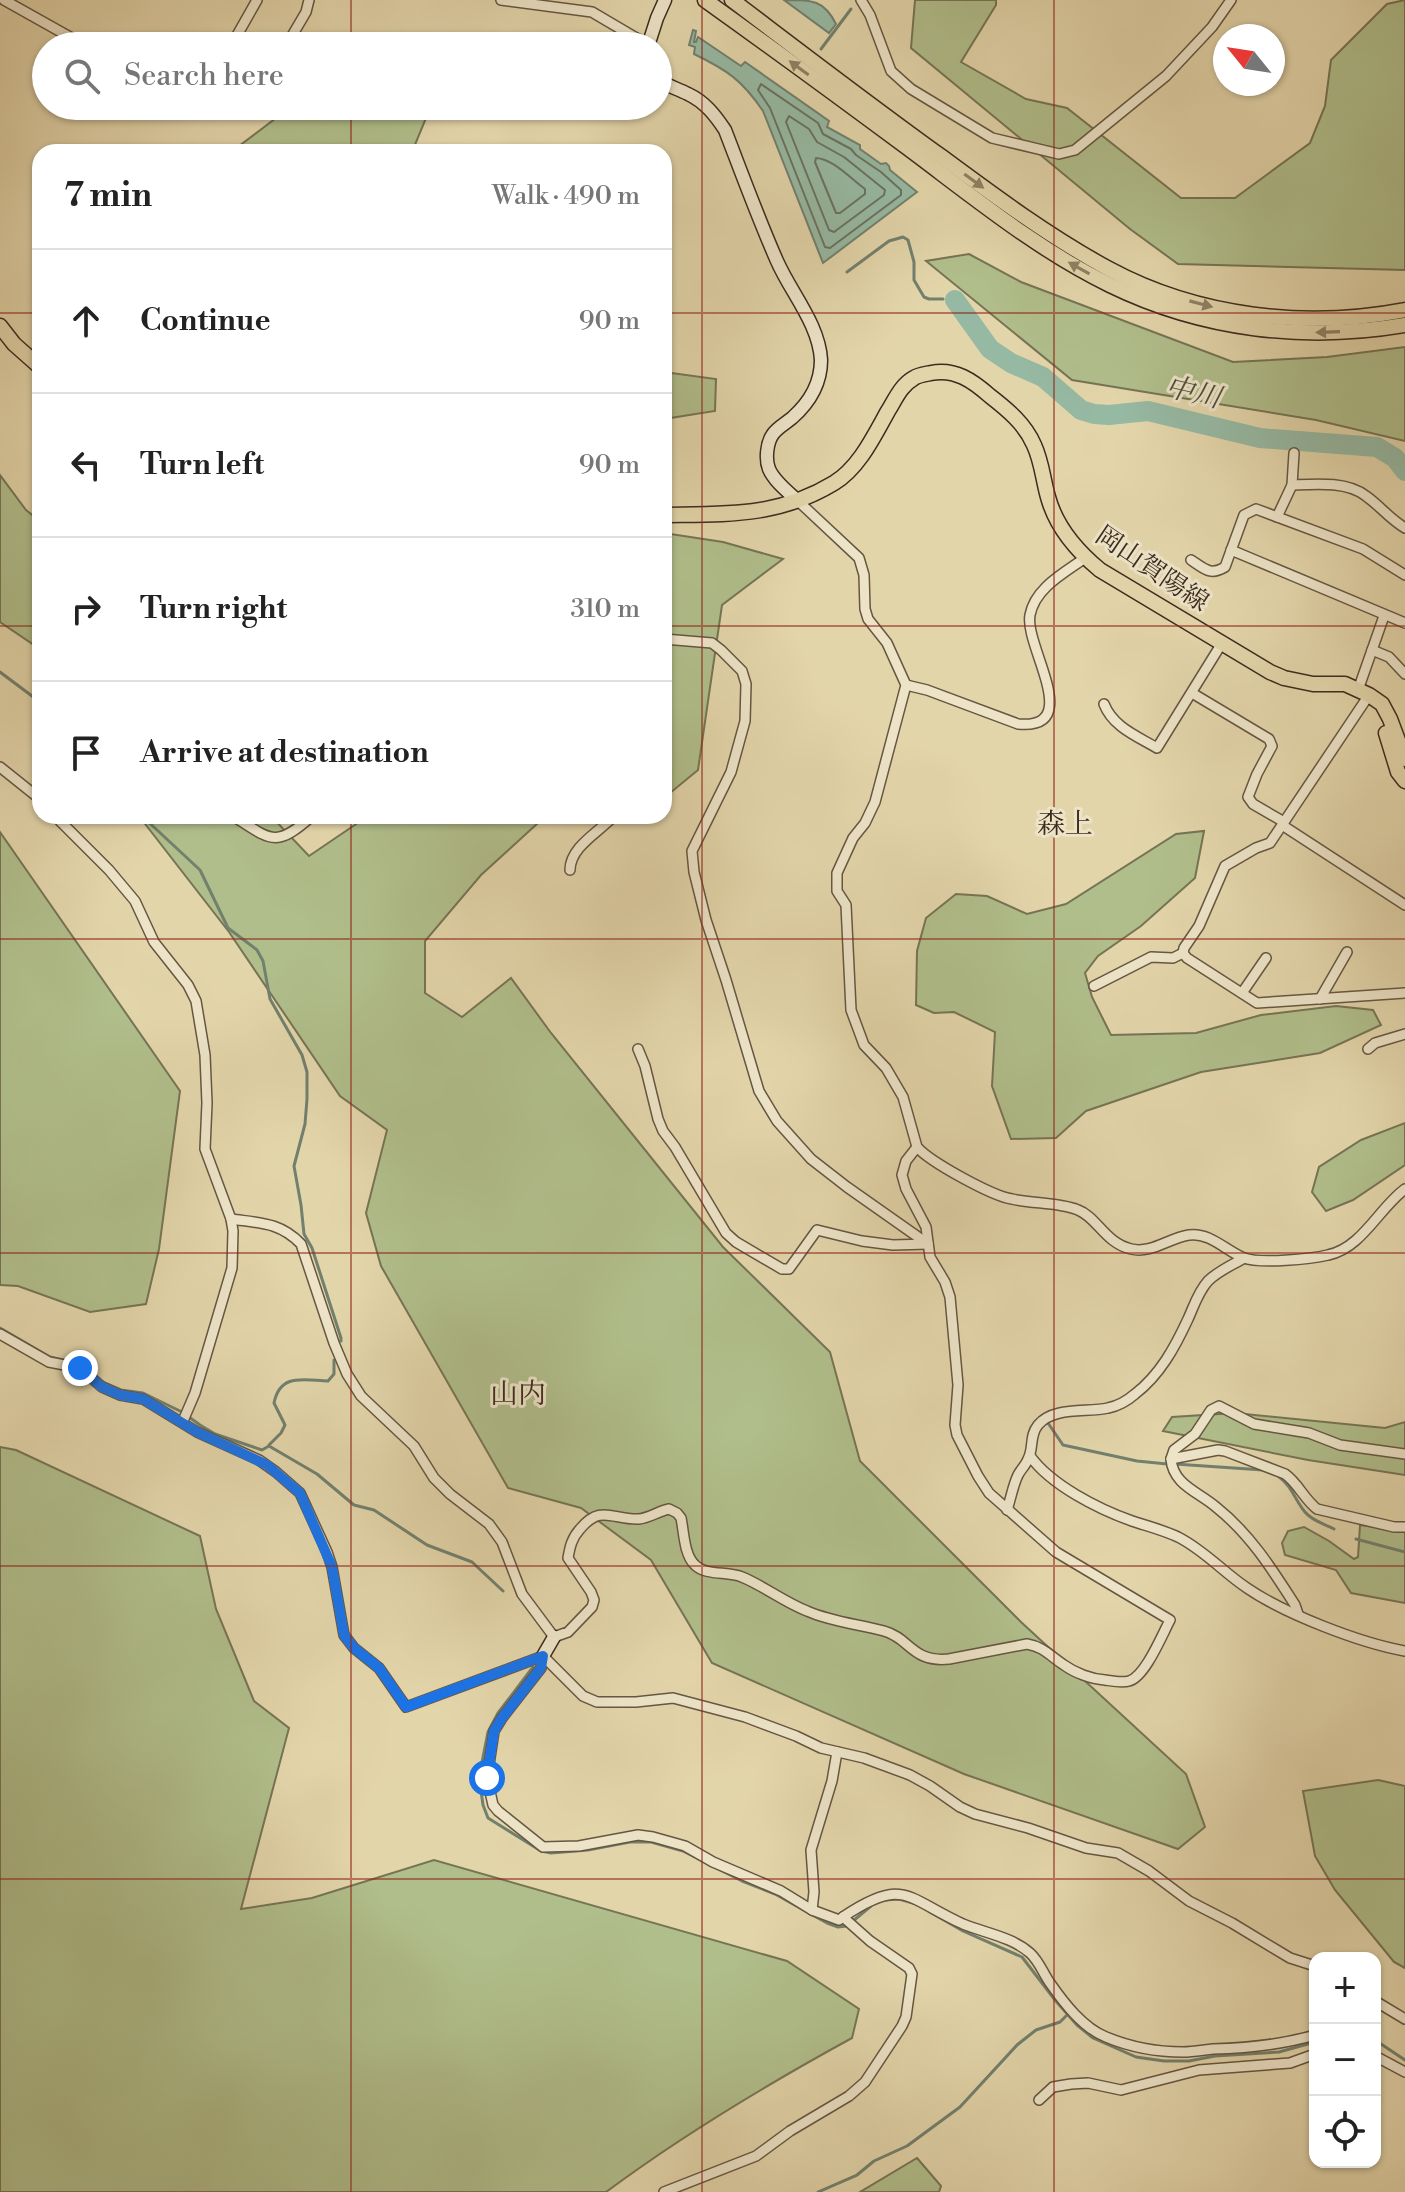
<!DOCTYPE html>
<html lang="en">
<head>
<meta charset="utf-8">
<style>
  :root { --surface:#fff; --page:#f6f6f6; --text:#222; --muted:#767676; --line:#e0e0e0 }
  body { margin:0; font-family:"Libre Bodoni","Noto Serif JP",serif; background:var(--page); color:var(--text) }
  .controls { position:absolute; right:24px; bottom:24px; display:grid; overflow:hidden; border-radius:16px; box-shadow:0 2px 6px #0004 }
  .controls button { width:72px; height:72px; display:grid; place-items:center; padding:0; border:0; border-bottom:2px solid var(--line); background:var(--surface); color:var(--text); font:40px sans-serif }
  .compass { position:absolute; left:1213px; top:24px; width:72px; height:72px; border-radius:50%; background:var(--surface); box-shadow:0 2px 6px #0004; rotate:300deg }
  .stop { position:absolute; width:24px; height:24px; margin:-18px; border:6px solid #1a73e8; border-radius:50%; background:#fff }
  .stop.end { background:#1a73e8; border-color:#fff; box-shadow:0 2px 8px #0008 }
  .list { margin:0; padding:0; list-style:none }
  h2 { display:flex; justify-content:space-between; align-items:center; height:104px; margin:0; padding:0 32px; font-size:34px }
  h2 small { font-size:26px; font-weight:400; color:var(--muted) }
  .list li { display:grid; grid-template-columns:52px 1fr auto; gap:24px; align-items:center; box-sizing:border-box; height:144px; padding:0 32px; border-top:2px solid var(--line) }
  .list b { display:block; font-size:30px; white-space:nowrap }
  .list em { font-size:26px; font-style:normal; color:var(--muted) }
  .icon { flex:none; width:44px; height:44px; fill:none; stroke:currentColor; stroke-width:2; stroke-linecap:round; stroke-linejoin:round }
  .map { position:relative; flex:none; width:1405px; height:2192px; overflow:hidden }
  .search { position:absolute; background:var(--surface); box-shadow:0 2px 6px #0004; left:32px; top:32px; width:640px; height:88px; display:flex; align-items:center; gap:20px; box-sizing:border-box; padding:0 28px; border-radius:44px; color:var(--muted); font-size:30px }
  .panel { position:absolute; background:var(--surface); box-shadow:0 2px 6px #0004; left:32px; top:144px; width:640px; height:680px; border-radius:24px }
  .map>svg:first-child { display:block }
  .green { fill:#b0be8b; stroke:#767455; stroke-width:2 }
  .water { fill:#96b9a3; stroke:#72806e; stroke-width:2 }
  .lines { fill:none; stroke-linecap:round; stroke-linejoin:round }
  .shore { stroke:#697261; stroke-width:2 }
  .stream { stroke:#72806e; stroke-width:3 }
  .river { stroke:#96b9a3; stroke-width:20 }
  .street-casing { stroke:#665642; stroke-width:12 }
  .secondary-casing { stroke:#3c2b1f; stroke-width:15 }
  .primary-casing { stroke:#3c2b1f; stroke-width:17 }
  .street { stroke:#ede4c8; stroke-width:9 }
  .secondary { stroke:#ede4c8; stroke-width:12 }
  .primary { stroke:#e3d5aa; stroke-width:14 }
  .oneway { fill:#908064 }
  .route { stroke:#1a73e8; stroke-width:10 }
  .grid { fill:none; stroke:#8f2418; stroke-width:2; stroke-opacity:0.55 }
  .labels { text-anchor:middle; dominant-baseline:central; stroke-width:6; stroke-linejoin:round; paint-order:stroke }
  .street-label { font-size:26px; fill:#3c2b1f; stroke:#ede4c8 }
  .water-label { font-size:28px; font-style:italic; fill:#524e40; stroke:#ede4c8 }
  .neighbourhood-label { font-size:28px; fill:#3c2b1f; stroke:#ede4c8 }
</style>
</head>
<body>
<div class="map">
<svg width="1405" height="2192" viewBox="0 0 1405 2192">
  <rect width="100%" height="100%" fill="#e3d5aa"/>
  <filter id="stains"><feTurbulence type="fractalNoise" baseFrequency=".0025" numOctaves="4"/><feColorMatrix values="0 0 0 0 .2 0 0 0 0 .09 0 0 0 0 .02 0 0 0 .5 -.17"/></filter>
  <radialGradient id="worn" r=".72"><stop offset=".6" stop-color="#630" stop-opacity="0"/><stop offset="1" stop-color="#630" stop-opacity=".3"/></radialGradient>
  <g class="green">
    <polygon points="915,0 996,0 996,5 961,62 1026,99 1067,108 1181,198 1235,198 1310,143 1325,106 1331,60 1387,4 1405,0 1405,270 1178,264 1130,229 911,48"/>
    <polygon points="292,106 431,106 412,152 231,152"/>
    <polygon points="969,254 1021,282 1233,362 1327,357 1405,347 1405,441 1316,420 1072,380 926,261"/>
    <polygon points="664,372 716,379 715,411 664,419"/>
    <polygon points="0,475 26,510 40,521 40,649 0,622"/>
    <polygon points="664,533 723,542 783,559 722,605 698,770 664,798"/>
    <polygon points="139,816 271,816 309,856 368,816 584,816 538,823 481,875 425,941 425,993 462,1017 511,978 551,1033 723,1247 830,1352 860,1461 1021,1622 1186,1774 1205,1827 1178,1849 964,1774 712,1663 651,1560 581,1508 508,1488 381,1266 366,1213 387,1130 340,1096 229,932"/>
    <polygon points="1204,831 1195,878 1141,926 1098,956 1085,973 1092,997 1111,1035 1196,1033 1261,1015 1336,1006 1373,1010 1381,1025 1320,1053 1201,1072 1086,1111 1056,1138 1011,1139 992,1086 995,1032 954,1012 934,1013 916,1005 917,951 926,918 956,894 987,896 1027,914 1066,904 1176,834"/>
    <polygon points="0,832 180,1091 159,1249 146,1304 90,1312 18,1286 0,1285"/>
    <polygon points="1405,1123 1405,1165 1353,1200 1326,1211 1312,1192 1319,1167 1361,1140"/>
    <polygon points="1235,1413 1385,1428 1405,1422 1405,1475 1308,1460 1163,1431 1172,1417"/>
    <path d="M0,1447L16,1450L200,1536L216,1609L254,1701L289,1728L241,1909L312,1898L434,1860L787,1961L859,2009L852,2038C766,2085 684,2134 606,2192H0Z"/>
    <polygon points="1360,1525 1405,1531 1405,1603 1351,1593 1336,1570 1285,1555 1282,1543 1288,1531 1304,1527 1329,1541 1354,1559 1358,1557"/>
    <polygon points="1378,1780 1405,1786 1405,1968 1394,1962 1335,1890 1315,1856 1303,1791"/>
    <polygon points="917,2158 941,2186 939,2192 860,2192"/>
  </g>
  <g class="water">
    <path d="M784,0C813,0 824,0 836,24L829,33Z"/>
    <path d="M693,30L696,31L694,42H696L698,37L741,66L745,62L829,121L827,127L860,145V149L881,164L886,163L889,166L890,170L917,192L823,263L763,111C742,80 727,70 694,54L695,47L689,45Z"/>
  </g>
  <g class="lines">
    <g class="shore">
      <polygon points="761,84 818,123 823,134 851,149 856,155 881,172 901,190 901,195 830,248 825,247 770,108 758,90"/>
      <polygon points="789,116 809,129 817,142 844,157 885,190 884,195 834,232 829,230 786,122"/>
      <path d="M816,158C833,159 850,178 865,189V194L840,213H836L815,162Z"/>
    </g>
    <g class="stream">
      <polyline points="821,49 851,9"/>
      <polyline points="847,272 889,241 903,237 908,240 914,262 914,280 924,297 929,299 943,299"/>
      <polyline points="0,672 40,702"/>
      <polyline points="142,816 200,870 228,928 257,950 263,961 270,999 302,1055 307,1072 307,1099 305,1124 294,1166 301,1205 304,1234 312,1248 341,1338 341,1341"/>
      <polyline points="0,1328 50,1357 85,1365 100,1381 121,1390 143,1393 182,1412 200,1425 215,1434 262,1450 269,1446 317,1474 354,1505 374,1510 427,1545 472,1562 503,1591"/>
      <polyline points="1048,1423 1063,1445 1137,1461 1167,1464"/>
      <path d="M269,1445L281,1433L285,1425L274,1403C280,1373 303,1380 328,1381L334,1374V1360"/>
      <polyline points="1175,1464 1263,1470"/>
      <path d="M1278,1476C1293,1487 1294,1499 1305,1512C1312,1521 1325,1524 1334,1529"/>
      <polyline points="1356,1539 1405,1552"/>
      <polyline points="533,1667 498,1713 488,1732 479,1777 483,1805 488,1818 541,1851 551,1853 588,1850 630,1842 651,1842 683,1851 742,1881 775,1894 827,1923 838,1927 847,1926 871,1906"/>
      <polyline points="885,1900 899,1899 913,1903"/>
      <polyline points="930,1912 963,1931 1022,1957 1055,2000 1077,2025 1093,2038 1136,2057 1164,2061 1189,2061 1215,2056 1279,2052 1315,2042"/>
      <polyline points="1375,2040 1405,2060"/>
      <polyline points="818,2192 857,2175 874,2161 907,2146 960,2107 1017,2045 1036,2030 1060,2022 1068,2014"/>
    </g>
    <polyline class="river" points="955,300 990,349 1011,363 1043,377 1081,410 1094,414 1109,415 1148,411 1260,438 1377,447 1395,458 1405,471"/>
    <defs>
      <g id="street">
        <polyline points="4,0 86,46"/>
        <polyline points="501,0 592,12 648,45"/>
        <polyline points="861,0 870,15 891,71 911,89 992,138 1059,154 1075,150 1166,76 1212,27 1231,0"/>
        <polyline points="231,46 257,0"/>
        <polyline points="286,46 306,12 309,0"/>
        <polyline points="249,111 252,106"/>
        <path d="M1292,485C1315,484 1347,481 1366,496C1380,506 1390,519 1405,528"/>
        <path d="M797,500L859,558L864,575L865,609L868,619L887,643L906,685L875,802L865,823L853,838L837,873V891L846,905L851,1010L864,1045L886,1068L903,1097L917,1147C930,1162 992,1196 1012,1199C1033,1204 1058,1202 1078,1210C1097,1217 1105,1243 1131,1249C1151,1254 1169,1238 1189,1235C1210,1232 1226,1251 1244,1258C1260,1264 1311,1259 1328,1255C1362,1248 1379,1208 1405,1189"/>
        <polyline points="1277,517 1292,485 1294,453"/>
        <polyline points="1231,550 1405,623"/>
        <path d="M1191,560C1205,569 1210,576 1225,567L1244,515L1256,509L1363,549L1405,575"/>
        <polyline points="664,639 712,643 721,650 742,671 746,684 745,721 731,772 692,851 694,872 706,920 726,980 759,1091 777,1121 811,1159 847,1187 928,1244"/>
        <polyline points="1372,650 1389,657 1405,674"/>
        <path d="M906,685L927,690L1018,724C1085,730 1024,646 1030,615C1035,588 1064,573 1085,558"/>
        <polyline points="1358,690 1384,616"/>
        <polyline points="1192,693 1269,739 1272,746 1257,774 1248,797 1253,804 1284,822"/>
        <polyline points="1369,695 1270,843 1256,848 1225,866 1199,926 1184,948 1183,953 1187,958 1257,1003 1405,993"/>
        <path d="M1104,704C1113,727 1137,736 1157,748L1222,643"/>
        <polyline points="664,756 664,760"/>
        <polyline points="0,767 40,799"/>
        <polyline points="55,816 109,870 135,901 154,942 188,985 196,1001 205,1055 207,1103 205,1149 231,1219 233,1231 232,1268 195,1393 183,1421"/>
        <path d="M233,816C271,840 275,849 312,816"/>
        <polyline points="1282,825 1405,905"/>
        <path d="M570,870C570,847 599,832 614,816"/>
        <polyline points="1094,986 1151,957 1173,958 1183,953"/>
        <polyline points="1242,993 1266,958"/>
        <polyline points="1320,999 1347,952"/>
        <polyline points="638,1049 645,1066 658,1119 663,1131 675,1147 726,1233 736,1242 782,1269 789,1269 817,1230 862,1241 893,1245 928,1244"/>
        <polyline points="1368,1049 1375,1043 1405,1034"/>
        <path d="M231,1219C259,1223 280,1222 301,1244L334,1343L347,1374L361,1396L414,1446L434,1478L450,1494L489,1524L502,1542L522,1594L554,1637L568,1632L592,1607L594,1600L591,1592L568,1558C570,1546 572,1538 580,1529C601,1504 612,1520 639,1519C649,1518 659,1511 669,1509L677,1513L681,1518C684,1532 684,1555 695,1565C706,1576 728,1571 742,1577C764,1586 784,1602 807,1611C832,1622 858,1624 884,1631C910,1638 912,1663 949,1659L1027,1644C1044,1647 1050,1656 1064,1665C1075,1673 1091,1679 1105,1680C1112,1681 1122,1683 1129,1681C1145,1677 1162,1635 1170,1620L1056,1552L989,1493L978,1476L957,1435L955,1425L958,1385L950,1297L945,1282L930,1257L926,1227L906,1189L902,1175L906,1161L917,1147"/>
        <polyline points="0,1334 49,1362 80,1368 102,1387 120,1395 143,1399 197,1432 259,1460 276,1472 300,1493 327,1552 332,1567 344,1635 354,1648 379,1668 406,1707 543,1656"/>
        <path d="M1030,1456C1051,1485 1098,1509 1132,1521C1147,1526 1163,1530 1178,1537C1204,1550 1223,1572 1247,1588C1285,1614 1360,1643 1405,1651"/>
        <polyline points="1171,1459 1174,1450 1195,1434 1211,1410 1219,1406 1254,1424 1309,1433 1340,1445 1405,1454"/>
        <path d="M1007,1510C1011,1498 1013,1485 1018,1475C1021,1469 1026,1465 1028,1459C1034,1448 1029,1436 1038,1425C1054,1406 1087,1413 1108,1408C1118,1406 1127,1401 1135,1394C1160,1375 1175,1347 1188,1319C1194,1306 1198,1292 1208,1281C1218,1271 1232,1265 1244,1258"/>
        <path d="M1298,1614L1295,1605C1272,1569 1250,1534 1216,1507C1199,1492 1173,1485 1171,1459L1218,1450L1225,1451L1285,1474C1298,1483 1304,1499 1317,1509L1394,1527H1405"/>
        <polyline points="543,1656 541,1668 502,1718 494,1731 487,1778 493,1805 498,1811 543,1847 579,1846 638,1835 653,1837 685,1846 713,1862 781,1891 812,1910 839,1920 843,1917 870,1941 909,1968 912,1974 906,2017 902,2026 865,2082 849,2096 790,2131 756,2156 664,2192"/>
        <polyline points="543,1656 583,1696 597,1702 636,1702 673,1698 745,1717 796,1736 821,1748 864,1758 910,1775 930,1786 960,1807 975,1814 1028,1828 1086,1848 1118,1853 1149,1871 1189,1901 1232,1923 1290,1958 1315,1966"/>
        <polyline points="812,1910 814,1892 811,1850 832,1781 837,1752"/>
        <path d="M843,1917C904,1876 906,1898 963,1924C985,1933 1012,1937 1030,1953C1039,1961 1043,1973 1050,1983C1064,2003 1083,2028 1106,2037C1130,2047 1157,2052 1183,2052C1193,2052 1203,2050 1213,2049C1249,2048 1281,2045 1315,2035"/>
        <polyline points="1375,2001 1405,2019"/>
        <polyline points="1375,2056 1405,2072"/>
        <polyline points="1039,2100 1053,2087 1071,2084 1088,2083 1121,2090 1199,2070 1290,2063 1315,2054"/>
      </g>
      <g id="secondary">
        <polyline points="648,46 657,18 665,0"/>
        <path d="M658,80C668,86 678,89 688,94C705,102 715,115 725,130C742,174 758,218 777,261C791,293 819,324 821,360C821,384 809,403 792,418C786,423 777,428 773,434C767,442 765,459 769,469C774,481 788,492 797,500"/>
        <polyline points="543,1656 554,1637"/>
      </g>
      <g id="primary">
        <path d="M705,0C772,48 839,97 905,146C971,195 1036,249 1110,285C1202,330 1305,342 1405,325"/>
        <path d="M732,0C802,53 871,106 942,157C996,197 1050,237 1109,269C1198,317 1306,329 1405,310"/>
        <polyline points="0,326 14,344 40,367"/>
        <path d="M664,515C727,514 778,517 834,483C859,468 874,436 888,411C895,400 901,385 914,378C918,375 926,374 931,373C955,368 973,381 990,396C1008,410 1025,424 1034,445C1042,462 1043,480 1048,497C1056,527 1077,551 1100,570L1270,672L1284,678L1313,684H1345L1369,695L1382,704L1390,719L1405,759"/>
        <polyline points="1386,733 1398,772 1405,781"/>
      </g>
    </defs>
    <use href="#street" class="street-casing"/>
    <use href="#secondary" class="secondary-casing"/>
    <use href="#primary" class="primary-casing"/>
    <use href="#street" class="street"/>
    <use href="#secondary" class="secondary"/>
    <use href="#primary" class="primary"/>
  </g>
  <defs><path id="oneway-solid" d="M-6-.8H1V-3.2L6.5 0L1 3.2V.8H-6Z" transform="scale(2)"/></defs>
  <g class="oneway">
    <use href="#oneway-solid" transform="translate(799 68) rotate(-144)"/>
    <use href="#oneway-solid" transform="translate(974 181) rotate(36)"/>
    <use href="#oneway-solid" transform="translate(1079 268) rotate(-151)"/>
    <use href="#oneway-solid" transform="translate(1201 304) rotate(15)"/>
    <use href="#oneway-solid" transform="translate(1328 332) rotate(178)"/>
  </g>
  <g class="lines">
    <polyline class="route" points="80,1368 102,1387 120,1395 143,1399 197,1432 267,1465 300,1493 332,1567 344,1635 354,1648 379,1668 406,1707 543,1656 541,1668 502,1718 494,1731 487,1778"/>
  </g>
  <path class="grid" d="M351,0V46M702,0V2192M1054,0V2192M351,106V152M0,313H40M664,313H1405M0,626H40M664,626H1405M351,816V2192M0,939H1405M0,1253H1405M0,1566H1405M0,1879H1405"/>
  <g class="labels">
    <g class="street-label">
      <text transform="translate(1152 569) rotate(34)">岡山賀陽線</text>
    </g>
    <g class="water-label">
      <text transform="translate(1193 393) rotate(13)">中川</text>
    </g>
    <g class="neighbourhood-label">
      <text x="1065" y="824">森上</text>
      <text x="518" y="1394">山内</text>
    </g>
  </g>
  <rect width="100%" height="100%" filter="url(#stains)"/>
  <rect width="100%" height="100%" fill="url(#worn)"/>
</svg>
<div class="controls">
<button>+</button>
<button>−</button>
<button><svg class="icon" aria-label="locate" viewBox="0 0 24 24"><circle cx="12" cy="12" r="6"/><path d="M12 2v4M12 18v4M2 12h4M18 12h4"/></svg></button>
</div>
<svg class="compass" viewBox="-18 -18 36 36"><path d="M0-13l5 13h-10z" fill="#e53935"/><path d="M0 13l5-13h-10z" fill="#767676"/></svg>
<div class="stop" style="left:487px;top:1778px"></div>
<div class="stop end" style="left:80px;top:1368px"></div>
<div class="search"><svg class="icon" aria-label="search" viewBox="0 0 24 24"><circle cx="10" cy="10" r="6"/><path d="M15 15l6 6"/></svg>Search here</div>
<section class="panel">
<h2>7 min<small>Walk · 490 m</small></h2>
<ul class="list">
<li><svg class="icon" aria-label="ahead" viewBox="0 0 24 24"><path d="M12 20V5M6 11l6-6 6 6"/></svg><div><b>Continue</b></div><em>90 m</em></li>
<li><svg class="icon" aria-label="left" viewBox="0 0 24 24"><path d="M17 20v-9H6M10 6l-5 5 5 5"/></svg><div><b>Turn left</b></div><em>90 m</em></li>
<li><svg class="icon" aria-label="right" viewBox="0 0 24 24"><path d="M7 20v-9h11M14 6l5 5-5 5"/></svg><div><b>Turn right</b></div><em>310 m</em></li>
<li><svg class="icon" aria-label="arrive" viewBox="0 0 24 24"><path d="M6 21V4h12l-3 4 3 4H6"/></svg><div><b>Arrive at destination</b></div></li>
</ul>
</section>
</div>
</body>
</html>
